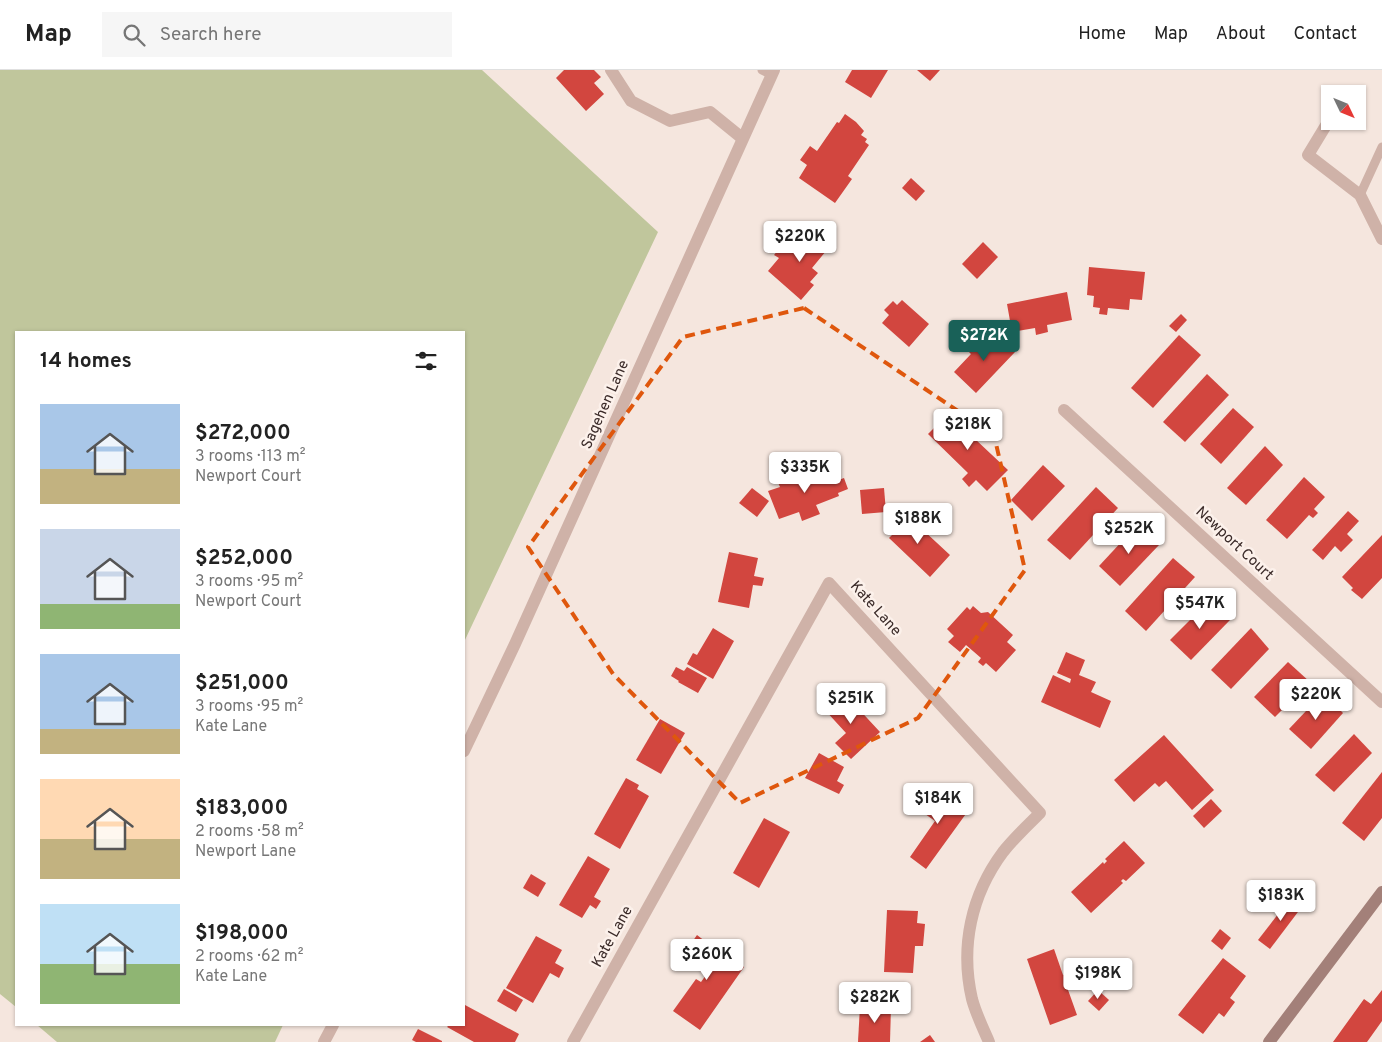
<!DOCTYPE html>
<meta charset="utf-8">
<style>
:root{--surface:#fff;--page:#f6f6f6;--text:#222;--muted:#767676;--line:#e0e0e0;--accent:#196158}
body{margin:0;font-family:Overpass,sans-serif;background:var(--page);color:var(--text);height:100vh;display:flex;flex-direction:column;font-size:19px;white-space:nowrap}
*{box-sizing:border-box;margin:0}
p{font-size:16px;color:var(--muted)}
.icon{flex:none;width:28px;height:28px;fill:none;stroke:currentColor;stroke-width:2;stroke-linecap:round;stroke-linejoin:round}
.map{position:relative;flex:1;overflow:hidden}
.side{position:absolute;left:15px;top:261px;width:450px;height:695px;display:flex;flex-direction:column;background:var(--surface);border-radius:0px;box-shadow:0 1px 4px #0004}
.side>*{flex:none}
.needle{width:32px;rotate:133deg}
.fabs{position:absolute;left:1321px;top:15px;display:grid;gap:10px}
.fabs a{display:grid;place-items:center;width:45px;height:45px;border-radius:0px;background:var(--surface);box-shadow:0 1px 4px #0004;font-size:25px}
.price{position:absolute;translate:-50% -42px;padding:0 11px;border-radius:5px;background:#fff;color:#222;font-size:16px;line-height:32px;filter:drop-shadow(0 1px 2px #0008)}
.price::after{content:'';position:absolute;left:50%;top:30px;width:15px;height:11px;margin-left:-8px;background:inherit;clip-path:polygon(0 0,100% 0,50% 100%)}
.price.selected{background:var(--accent);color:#fff}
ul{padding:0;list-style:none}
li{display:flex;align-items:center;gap:15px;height:125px;padding:0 25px}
li span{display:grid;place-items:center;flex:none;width:140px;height:100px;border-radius:0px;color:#555}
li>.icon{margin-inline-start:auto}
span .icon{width:60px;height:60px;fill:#fffc;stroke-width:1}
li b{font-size:21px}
h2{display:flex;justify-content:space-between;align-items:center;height:60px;padding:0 25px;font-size:21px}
header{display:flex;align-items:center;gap:30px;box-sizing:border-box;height:70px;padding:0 25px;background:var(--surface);border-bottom:1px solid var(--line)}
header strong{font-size:24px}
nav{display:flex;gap:28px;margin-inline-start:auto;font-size:18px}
.search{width:350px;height:45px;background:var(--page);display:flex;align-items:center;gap:12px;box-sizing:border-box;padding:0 18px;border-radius:0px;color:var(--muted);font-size:19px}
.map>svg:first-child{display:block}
.green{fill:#c0c69c}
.building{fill:#d2463f}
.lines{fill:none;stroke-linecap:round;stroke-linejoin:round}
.lane{stroke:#cfb2a8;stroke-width:9}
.street{stroke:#cfb2a8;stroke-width:12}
.secondary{stroke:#a38079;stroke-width:12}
.marked{fill:none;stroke:#df570d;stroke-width:4;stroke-dasharray:10 6;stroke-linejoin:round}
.labels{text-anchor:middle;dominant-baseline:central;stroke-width:5;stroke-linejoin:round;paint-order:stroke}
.street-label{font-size:15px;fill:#3b2b29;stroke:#fcf1eb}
</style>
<header>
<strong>Map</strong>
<div class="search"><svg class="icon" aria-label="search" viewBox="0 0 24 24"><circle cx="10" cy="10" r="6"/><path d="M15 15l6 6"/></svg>Search here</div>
<nav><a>Home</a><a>Map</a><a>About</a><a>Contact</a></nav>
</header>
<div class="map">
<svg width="1382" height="972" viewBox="0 0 1382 972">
<rect width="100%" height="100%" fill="#f5e6de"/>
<g class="green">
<path d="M0 0H482L658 162 464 572V262H16V937L0 924Z"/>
<path d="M37 955H283L275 972H57Z"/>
</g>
<g class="building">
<path d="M564 0H594L601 7 594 13 604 24 586 41 556 8Z"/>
<path d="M852 0H888L871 28 845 12Z"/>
<path d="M917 0H940L930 11Z"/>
<path d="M845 44 856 52 864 61 861 65 867 69 865 72 869 75 848 106 852 109 835 133 799 108 807 95 800 90 810 76 817 81 837 52 839 53Z"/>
<path d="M911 108 925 121 916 131 902 118Z"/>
<path d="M810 157 831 175 812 198 818 203 810 212 814 215 801 230 768 201 779 188 774 185 783 174 790 180Z"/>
<path d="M983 172 998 187 977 209 962 194Z"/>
<path d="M1089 197 1145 202 1142 230 1130 229 1129 240 1108 238 1107 245 1099 244 1100 238 1093 237 1094 226 1087 225Z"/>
<path d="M1067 222 1072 250 1047 255 1048 262 1036 265 1035 258 1012 262 1007 234Z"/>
<path d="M902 230 929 254 909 277 882 253 889 245 884 240 893 231 897 235Z"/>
<path d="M1181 244 1187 250 1176 262 1169 256Z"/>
<path d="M993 262 1015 282 976 323 954 302 971 284 966 279 974 270 980 275Z"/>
<path d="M1179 265 1201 285 1153 338 1131 318Z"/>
<path d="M1207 304 1229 325 1185 372 1163 352Z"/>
<path d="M1233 338 1254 357 1221 394 1200 374Z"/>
<path d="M949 343 964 357 971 349 983 361 975 369 1008 400 987 421 976 410 969 417 962 409 968 403 928 364Z"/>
<path d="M1265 376 1283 395 1246 435 1227 418Z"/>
<path d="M1043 395 1065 416 1032 451 1011 430Z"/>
<path d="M828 398 833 412 844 408 848 419 838 423 839 426 816 435 820 444 802 451 799 442 779 449 768 421 780 417 775 406 788 401 792 412Z"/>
<path d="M1304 407 1325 427 1314 439 1318 443 1313 448 1309 445 1287 469 1266 450Z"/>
<path d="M1096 417 1118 438 1070 490 1047 470Z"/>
<path d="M752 418 769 431 757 447 739 433Z"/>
<path d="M884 418 886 442 862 444 860 420Z"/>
<path d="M1348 441 1359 451 1347 464 1353 470 1341 482 1335 476 1323 490 1312 480Z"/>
<path d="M899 445 905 451 909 447 950 485 930 507 889 468 893 464 887 458Z"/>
<path d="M1138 454 1159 475 1120 516 1099 496Z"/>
<path d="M1382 465V508L1362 529 1351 520 1353 518 1342 507Z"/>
<path d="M729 482 758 488 754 506 764 508 762 516 753 515 749 538 718 532Z"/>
<path d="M1173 488 1195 507 1146 561 1125 541Z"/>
<path d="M1210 530 1230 550 1191 590 1170 570Z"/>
<path d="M973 536 981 543 988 542 1013 565 1007 572 1016 580 996 602 986 593 983 596 978 592 981 588 966 575 960 582 948 572 954 566 947 559 967 537 970 540Z"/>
<path d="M713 558 734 571 713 609 687 594 693 583 697 585Z"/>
<path d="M1251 558 1269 579 1231 619 1211 600Z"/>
<path d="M1066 582 1085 590 1079 605 1096 612 1091 622 1111 631 1100 658 1041 632 1053 605 1070 613 1071 609 1057 603Z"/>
<path d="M1288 592 1310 612 1275 647 1254 627Z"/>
<path d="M676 597 684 601 687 597 707 608 698 623 678 612 679 611 671 606Z"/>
<path d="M842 621 880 662 851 689 835 673 846 663 824 639Z"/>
<path d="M1323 623 1343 643 1311 679 1289 659Z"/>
<path d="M660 649 685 663 661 704 636 690Z"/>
<path d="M1354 664 1372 683 1334 722 1315 705Z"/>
<path d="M1164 665 1214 720 1192 740 1166 711 1159 717 1155 713 1134 732 1114 710Z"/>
<path d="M819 683 844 697 837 711 844 715 839 724 805 708Z"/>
<path d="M1382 702V748L1364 771 1342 753Z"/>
<path d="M626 708 639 715 637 719 649 726 620 779 594 764Z"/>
<path d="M934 717 968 741 926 799 910 787 935 751 918 739Z"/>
<path d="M1211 729 1222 741 1204 758 1193 746Z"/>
<path d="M764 748 790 762 759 818 733 803Z"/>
<path d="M1124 771 1145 793 1126 811 1123 809 1121 811 1123 813 1091 843 1071 822 1103 792 1104 794 1107 791 1105 789Z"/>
<path d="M588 786 610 799 594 827 601 831 596 839 590 835 582 848 559 835Z"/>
<path d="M531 804 546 813 538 827 523 818Z"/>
<path d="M1292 826 1304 834 1270 879 1258 870Z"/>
<path d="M887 840 918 841 917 853 925 854 923 876H915L913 903 884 902Z"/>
<path d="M1220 859 1231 868 1222 880 1211 871Z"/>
<path d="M697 865 710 875 712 871 721 878 719 880 744 897 700 960 673 941 696 909 701 912 706 905 681 888Z"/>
<path d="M536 866 562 880 555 893 564 898 559 908 550 903 533 933 506 918Z"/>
<path d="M1054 879 1063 905 1075 901 1079 913 1067 917 1077 945 1050 955 1027 889Z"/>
<path d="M1223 888 1246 906 1230 928 1235 932 1224 947 1219 943 1203 964 1178 945Z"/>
<path d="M504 919 523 930 516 942 497 931Z"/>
<path d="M1098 920 1109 930 1099 941 1088 931Z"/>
<path d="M1382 920V951L1367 972H1333L1364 929 1371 934Z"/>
<path d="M465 935 519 964 515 972H474L447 957 449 955H464Z"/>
<path d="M860 936 891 937 890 972H858Z"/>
<path d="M418 959 442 971V972H416L412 970Z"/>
<path d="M930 965 935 972H920Z"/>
</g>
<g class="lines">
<g class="lane">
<path d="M762 0 772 5"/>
<path d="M1360 125 1382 77"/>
</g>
<g class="street">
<path d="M611 0 631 31 670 51 710 42 742 68"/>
<path d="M1328 52 1308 85 1360 125 1382 169"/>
<path d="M1064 340 1382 632"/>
<path d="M464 681 515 574 774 0"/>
<path d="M324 972 333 955"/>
<path d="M573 972 829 513 1040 743C1028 755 1014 768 1003 782 971 825 960 877 972 929 976 944 983 958 989 972"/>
</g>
<path class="secondary" d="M1269 972 1382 822"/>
</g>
<path class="marked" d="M804 238 994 365 1025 500 918 648 740 733 613 604 528 477 683 267Z"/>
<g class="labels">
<g class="street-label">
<text transform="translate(606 335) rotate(-66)">Sagehen Lane</text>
<text transform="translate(1234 474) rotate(43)">Newport Court</text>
<text transform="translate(875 539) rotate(48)">Kate Lane</text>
<text transform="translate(613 867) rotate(-61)">Kate Lane</text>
</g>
</g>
</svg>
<div class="fabs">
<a><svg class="needle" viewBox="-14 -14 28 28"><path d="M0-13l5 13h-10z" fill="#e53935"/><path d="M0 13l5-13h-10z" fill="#767676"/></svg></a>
</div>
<b class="price" style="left:800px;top:193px">$220K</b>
<b class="price selected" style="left:984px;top:292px">$272K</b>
<b class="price" style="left:968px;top:381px">$218K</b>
<b class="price" style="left:805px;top:424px">$335K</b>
<b class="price" style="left:918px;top:475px">$188K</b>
<b class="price" style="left:1129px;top:485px">$252K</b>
<b class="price" style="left:1200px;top:560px">$547K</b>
<b class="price" style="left:1316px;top:651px">$220K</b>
<b class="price" style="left:851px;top:655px">$251K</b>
<b class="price" style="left:938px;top:755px">$184K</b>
<b class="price" style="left:1281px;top:852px">$183K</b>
<b class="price" style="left:707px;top:911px">$260K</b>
<b class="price" style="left:1098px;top:930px">$198K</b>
<b class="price" style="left:875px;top:954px">$282K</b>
<section class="side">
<h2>14 homes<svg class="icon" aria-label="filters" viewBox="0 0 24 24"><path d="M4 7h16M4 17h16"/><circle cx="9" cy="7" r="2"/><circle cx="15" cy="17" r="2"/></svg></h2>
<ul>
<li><span style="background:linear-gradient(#a9c7e8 65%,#c2b280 0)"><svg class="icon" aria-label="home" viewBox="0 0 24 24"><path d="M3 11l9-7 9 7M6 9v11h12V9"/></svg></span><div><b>$272,000</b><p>3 rooms · 113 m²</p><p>Newport Court</p></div></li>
<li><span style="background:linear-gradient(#c9d6e8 75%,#8fb573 0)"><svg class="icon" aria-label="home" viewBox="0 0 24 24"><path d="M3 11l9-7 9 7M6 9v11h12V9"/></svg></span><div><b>$252,000</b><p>3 rooms · 95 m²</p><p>Newport Court</p></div></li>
<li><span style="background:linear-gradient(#a9c7e8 75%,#c2b280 0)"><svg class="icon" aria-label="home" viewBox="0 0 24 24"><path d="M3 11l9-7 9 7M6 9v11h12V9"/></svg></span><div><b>$251,000</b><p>3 rooms · 95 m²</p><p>Kate Lane</p></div></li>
<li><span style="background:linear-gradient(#ffd9b3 60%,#c2b280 0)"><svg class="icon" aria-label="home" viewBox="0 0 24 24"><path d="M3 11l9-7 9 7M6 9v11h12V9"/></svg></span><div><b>$183,000</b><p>2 rooms · 58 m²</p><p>Newport Lane</p></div></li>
<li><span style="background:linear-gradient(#bfe0f5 60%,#8fb573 0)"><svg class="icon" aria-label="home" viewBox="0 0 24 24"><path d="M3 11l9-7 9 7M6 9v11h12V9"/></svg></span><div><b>$198,000</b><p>2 rooms · 62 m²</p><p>Kate Lane</p></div></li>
</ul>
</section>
</div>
